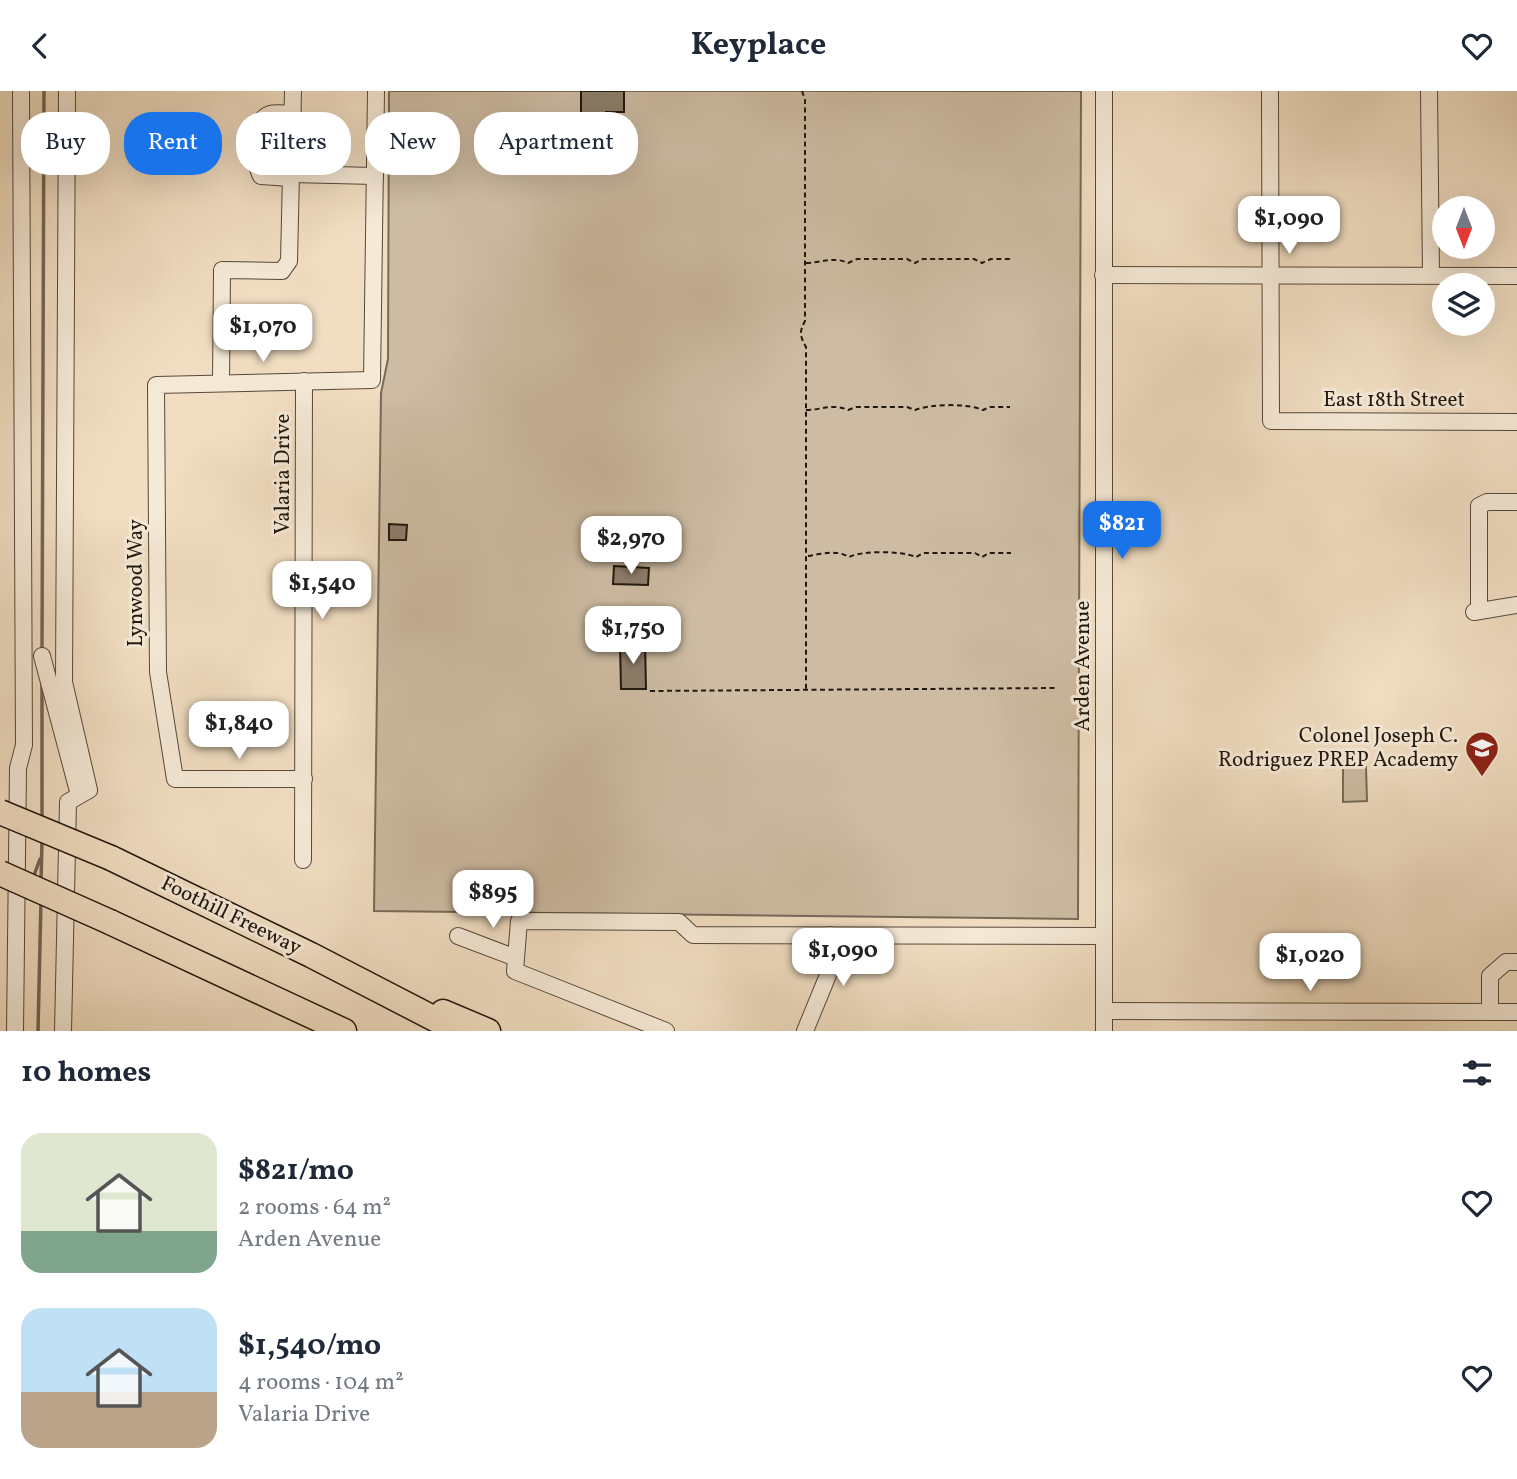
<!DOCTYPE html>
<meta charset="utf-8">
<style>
:root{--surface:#fff;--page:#f2f2f3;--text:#1f2937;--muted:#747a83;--accent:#1a73e8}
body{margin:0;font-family:Vollkorn,serif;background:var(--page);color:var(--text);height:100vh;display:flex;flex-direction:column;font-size:26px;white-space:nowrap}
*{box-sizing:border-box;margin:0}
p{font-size:23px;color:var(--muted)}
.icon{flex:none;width:38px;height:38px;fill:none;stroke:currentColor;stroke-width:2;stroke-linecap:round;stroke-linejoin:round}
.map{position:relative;height:940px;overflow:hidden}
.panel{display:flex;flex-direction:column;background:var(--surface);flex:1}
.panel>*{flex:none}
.hud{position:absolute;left:21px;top:21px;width:700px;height:63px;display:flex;gap:14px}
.needle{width:46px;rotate:180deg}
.tools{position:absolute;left:1432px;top:105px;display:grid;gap:14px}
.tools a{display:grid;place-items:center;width:63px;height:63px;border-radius:50%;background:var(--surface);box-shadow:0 7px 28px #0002;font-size:35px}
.price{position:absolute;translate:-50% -60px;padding:0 16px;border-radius:14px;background:#fff;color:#222;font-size:23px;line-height:46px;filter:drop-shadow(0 2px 4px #0008)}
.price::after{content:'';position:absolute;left:50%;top:42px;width:21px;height:16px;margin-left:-10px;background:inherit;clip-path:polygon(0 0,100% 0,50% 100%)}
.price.current{background:var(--accent);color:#fff}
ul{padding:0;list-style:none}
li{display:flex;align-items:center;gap:21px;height:175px;padding:0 21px}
li span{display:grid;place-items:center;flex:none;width:196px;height:140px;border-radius:21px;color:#555}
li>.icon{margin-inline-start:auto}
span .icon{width:84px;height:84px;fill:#fffc;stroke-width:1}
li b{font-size:30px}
h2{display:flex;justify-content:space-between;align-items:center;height:84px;padding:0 21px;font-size:30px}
.chip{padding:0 24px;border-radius:28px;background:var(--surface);box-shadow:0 7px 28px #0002;font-size:24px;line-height:63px}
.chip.current{background:var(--accent);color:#fff}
header{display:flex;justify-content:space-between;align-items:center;height:91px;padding:0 21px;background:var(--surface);font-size:32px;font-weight:700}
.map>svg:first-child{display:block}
.green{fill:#cdbca3;stroke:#766a58;stroke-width:2}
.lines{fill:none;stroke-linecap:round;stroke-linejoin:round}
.stream{stroke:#736655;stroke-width:3.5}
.building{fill:#8d7e6c;stroke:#20170e;stroke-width:2}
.minor-casing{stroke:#54493b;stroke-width:18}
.highway-casing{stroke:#20170e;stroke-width:27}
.path{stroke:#20170e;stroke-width:2;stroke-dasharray:5 3.5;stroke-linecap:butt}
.minor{stroke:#f6ead7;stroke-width:16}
.highway{stroke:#f1dec2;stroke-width:24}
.highway-bridge-casing{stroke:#20170e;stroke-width:27;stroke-linecap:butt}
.highway-bridge{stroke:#f1dec2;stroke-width:24}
.labels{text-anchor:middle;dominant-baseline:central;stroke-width:6;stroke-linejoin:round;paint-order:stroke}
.street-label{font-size:21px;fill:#20170e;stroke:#f6ead7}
.poi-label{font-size:21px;fill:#20170e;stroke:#f6ead7;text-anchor:end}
</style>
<header><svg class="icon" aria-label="back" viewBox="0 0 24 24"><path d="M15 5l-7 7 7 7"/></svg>Keyplace<svg class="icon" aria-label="heart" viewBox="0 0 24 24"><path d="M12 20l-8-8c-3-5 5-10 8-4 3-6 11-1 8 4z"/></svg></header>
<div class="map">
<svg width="1517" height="940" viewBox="0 0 1517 940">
<rect width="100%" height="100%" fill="#f1dec2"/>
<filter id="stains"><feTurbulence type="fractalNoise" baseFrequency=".00286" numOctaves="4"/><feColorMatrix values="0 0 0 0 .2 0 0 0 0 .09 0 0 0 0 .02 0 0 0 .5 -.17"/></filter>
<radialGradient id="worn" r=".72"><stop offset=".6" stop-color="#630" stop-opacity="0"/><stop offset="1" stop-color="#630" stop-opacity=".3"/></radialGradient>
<g class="green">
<path d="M389 0H1081L1078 828 374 820 381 302 388 268Z"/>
<path d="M1366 676 1367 710 1343 711V677Z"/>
</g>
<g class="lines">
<g class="stream">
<path d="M42 560 44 0"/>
<path d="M42 728V592"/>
<path d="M33 787 40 768"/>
<path d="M41 791 42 750"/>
<path d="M38 940 41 809"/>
</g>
</g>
<g class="building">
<path d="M581 0H624V21H606V26H581Z"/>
<path d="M389 433 407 434 406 449H389Z"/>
<path d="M614 475 649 477 648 494 613 493Z"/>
<path d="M645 551 646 598H621L620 552Z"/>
</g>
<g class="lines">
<g class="minor-casing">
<g id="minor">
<path d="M293 0 291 83 375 85"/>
<path d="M1104 0V940"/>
<path d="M1270 0 1271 330 1517 331"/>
<path d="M1429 0 1431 184"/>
<path d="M291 87 261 85C253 71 250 30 270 23 276 21 286 23 293 23"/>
<path d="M1103 184 1517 185"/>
<path d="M221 292 222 179 282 180 289 170 291 83"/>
<path d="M1479 520V415L1487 411H1517"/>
<path d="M1474 521 1517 514"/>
<path d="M42 565 79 704"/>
<path d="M304 688H175L158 581 156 294 372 289 376 0"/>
<path d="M303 769 304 290"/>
<path d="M458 845 516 867"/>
<path d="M1104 920 1517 921"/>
<path d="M1490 921V885L1506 871H1517"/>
<path d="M15 940 18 677 24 654 21 0"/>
<path d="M63 940 68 711 89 699 64 591 67 0"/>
<path d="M666 940 515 880 519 830 679 831 693 844 1104 845"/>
<path d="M805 940 828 884 830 844"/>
</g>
</g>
<g class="highway-casing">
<g id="highway">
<path d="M111 767 311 864 458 940"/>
<path d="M110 831 344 940"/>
<path d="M443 921 488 940"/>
</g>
</g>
<g class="path">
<path d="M802 0 805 9V230C799 241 800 245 806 256V599"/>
<path d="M806 172C821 172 833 165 848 172L857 168H907L915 172 923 168H974L982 172 991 168H1012"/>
<path d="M806 319C822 319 832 312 848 319L856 316H907L915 319C930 313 967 312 983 319L990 316H1010"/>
<path d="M808 465C822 463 835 458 849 466 864 459 901 460 916 466L923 462H975L982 466 989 462H1011"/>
<path d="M650 600 1055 597"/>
</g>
<use href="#minor" class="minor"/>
<use href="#highway" class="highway"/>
<g class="highway-bridge-casing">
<g id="highway-bridge">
<path d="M0 721 111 767"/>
<path d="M0 782 110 831"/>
</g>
</g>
<use href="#highway-bridge" class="highway-bridge"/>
</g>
<defs>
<g id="school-pin" transform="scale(1.75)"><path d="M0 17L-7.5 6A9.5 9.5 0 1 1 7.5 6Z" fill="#8f2418" stroke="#f6ead7"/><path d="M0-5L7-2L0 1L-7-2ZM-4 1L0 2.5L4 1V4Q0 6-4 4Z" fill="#fff"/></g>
</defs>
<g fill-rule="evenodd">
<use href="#school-pin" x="1482" y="657"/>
</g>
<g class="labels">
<g class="street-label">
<text x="1394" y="309">East 18th Street</text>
<text transform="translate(283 383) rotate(-90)">Valaria Drive</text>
<text transform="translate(136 492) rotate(-90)">Lynwood Way</text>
<text transform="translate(1083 575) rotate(-90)">Arden Avenue</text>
<text transform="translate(231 825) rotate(26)">Foothill Freeway</text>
</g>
<g class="poi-label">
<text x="1458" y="645">Colonel Joseph C.<tspan x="1458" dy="24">Rodriguez PREP Academy</tspan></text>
</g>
</g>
<rect width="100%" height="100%" filter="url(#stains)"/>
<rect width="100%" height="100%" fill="url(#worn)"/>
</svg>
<div class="tools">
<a><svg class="needle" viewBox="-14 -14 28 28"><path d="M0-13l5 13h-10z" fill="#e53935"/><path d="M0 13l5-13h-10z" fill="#747a83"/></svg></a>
<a><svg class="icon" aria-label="layers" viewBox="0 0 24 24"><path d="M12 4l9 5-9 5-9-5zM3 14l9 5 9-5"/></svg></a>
</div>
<b class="price" style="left:1289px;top:165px">$1,090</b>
<b class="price" style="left:263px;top:273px">$1,070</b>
<b class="price current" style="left:1122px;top:470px">$821</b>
<b class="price" style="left:631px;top:485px">$2,970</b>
<b class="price" style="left:322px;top:530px">$1,540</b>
<b class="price" style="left:633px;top:575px">$1,750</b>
<b class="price" style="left:239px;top:670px">$1,840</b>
<b class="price" style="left:493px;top:839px">$895</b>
<b class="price" style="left:843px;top:897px">$1,090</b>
<b class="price" style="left:1310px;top:902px">$1,020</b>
<div class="hud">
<a class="chip">Buy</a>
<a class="chip current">Rent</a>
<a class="chip">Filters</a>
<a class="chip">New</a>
<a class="chip">Apartment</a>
</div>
</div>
<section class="panel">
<h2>10 homes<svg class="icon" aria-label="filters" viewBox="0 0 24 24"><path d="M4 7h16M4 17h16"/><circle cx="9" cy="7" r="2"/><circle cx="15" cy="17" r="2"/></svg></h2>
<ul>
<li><span style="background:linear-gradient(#dfe7d0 70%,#7fa58c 0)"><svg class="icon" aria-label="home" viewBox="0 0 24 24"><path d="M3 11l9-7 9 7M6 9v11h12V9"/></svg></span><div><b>$821/mo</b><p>2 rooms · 64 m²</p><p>Arden Avenue</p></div><svg class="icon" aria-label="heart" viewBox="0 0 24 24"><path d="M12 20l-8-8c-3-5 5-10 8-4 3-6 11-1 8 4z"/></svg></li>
<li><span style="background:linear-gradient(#bfe0f5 60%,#b9a48a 0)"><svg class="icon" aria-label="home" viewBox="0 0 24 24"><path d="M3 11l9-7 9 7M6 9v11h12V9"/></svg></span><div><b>$1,540/mo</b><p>4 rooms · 104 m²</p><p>Valaria Drive</p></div><svg class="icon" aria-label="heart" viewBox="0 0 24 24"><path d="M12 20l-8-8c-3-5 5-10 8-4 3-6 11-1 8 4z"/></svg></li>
</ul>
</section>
